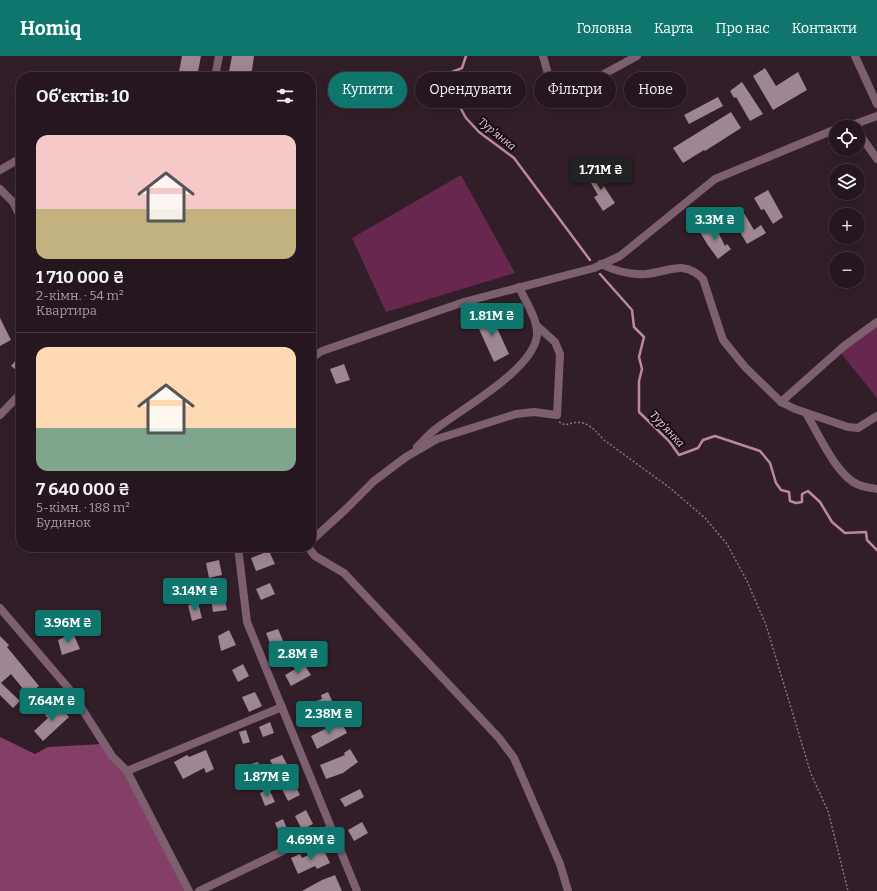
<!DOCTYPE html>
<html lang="uk">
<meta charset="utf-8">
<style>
:root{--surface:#25161f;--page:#31232c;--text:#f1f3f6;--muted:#a39fa4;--line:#42353d;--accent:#0f766e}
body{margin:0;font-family:Bitter,serif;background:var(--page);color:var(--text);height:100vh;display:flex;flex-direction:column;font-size:15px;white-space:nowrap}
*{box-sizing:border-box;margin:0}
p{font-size:13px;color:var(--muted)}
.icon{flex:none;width:22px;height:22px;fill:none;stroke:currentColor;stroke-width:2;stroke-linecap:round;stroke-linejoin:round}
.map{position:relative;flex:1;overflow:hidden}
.panel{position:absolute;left:16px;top:16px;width:300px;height:480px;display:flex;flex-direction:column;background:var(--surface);border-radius:16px;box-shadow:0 4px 16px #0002,0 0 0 1px var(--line)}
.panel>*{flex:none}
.hud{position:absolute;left:328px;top:16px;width:380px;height:36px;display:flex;gap:8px}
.buttons{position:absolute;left:829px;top:64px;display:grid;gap:8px}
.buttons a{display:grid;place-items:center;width:36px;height:36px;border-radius:50%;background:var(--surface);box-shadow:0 4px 16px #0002,0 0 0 1px var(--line);font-size:20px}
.price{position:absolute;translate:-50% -34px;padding:0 9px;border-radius:4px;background:var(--accent);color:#fff;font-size:13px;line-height:26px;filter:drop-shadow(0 1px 2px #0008)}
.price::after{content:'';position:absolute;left:50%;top:24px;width:12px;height:9px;margin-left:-6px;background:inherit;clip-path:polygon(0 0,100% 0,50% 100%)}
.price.active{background:#222;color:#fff}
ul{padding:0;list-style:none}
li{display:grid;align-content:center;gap:8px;height:212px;padding:0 20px}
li+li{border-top:1px solid var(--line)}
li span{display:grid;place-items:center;height:124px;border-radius:12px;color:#555}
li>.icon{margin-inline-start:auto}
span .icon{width:72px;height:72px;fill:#fffc;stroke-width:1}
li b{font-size:17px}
h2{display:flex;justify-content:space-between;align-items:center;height:48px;padding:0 20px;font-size:17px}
.chip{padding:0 14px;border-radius:18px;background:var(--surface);box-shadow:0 4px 16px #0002,0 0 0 1px var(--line);font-size:14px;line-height:36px}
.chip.active{background:var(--accent);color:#fff}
header{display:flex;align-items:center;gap:24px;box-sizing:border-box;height:56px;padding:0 20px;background:var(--accent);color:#fff}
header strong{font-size:19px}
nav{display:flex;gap:22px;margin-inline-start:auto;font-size:14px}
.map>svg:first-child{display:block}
.green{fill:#68274f}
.forest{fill:#833f68}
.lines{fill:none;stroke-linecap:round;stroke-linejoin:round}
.stream{stroke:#bc86a5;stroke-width:2.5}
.building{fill:#9f8693}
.path{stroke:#85757e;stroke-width:1.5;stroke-dasharray:2 2;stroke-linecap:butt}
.minor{stroke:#7e5f70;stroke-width:8}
.labels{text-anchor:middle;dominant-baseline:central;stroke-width:4;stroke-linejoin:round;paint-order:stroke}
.water-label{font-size:11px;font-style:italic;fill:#f3cae0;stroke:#140b10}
</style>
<header>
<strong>Homiq</strong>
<nav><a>Головна</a><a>Карта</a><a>Про нас</a><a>Контакти</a></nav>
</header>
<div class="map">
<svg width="877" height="835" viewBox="0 0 877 835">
<rect width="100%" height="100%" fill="#311e29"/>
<g class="green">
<path d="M461 119 515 217 386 256 352 182Z"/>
<path d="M877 269V342L840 296Z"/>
</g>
<path class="forest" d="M0 681 35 698 48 691 102 688 131 725 188 835H0Z"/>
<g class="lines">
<g class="stream">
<path d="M466 0 462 12 452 16 451 29 456 44 466 62 479 76 514 102 590 204"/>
<path d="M600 218 632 254 634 271 644 281 639 301 642 313 639 325V356L669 385 679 399 698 392 703 384 715 380 760 395 770 407 776 427 781 434 789 436 790 445 796 447 802 446V438L808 435 820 446 832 466 845 477 866 476 867 484 877 494"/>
</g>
</g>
<g class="building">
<path d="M182 0H201L197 21H178Z"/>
<path d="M232 0H254L251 21H228Z"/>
<path d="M765 12 776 30 798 16 807 34 773 54 753 20Z"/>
<path d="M742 26 763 58 750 65 736 41 734 42 730 35Z"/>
<path d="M718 41 723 50 689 68 684 59Z"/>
<path d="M731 56 741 72 705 95 704 94 683 107 673 92Z"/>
<path d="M601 114 607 123 601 126 615 147 603 155 594 141 598 139 588 122Z"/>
<path d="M768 134 783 161 773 168 764 153 761 154 754 142Z"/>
<path d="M741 152 754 174 761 169 766 177 747 188 737 171 732 173 725 161Z"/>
<path d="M714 168 725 190 727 188 731 193 718 203 707 188 700 176Z"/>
<path d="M490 257 509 298 494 306 475 264Z"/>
<path d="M0 262 11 284 0 290Z"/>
<path d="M21 298V318L11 310Z"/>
<path d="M344 308 350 324 336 328 330 313Z"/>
<path d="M269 495 275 508 256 515 251 502Z"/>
<path d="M219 504 222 519 209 522 206 507Z"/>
<path d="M270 527 275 538 261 544 256 533Z"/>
<path d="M224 541 227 554 213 556 211 543Z"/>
<path d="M198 547 202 562 192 565 188 549Z"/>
<path d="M54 555 59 571 43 577 37 561Z"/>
<path d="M278 573 284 587 272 592 266 577Z"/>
<path d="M229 574 236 589 221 595 218 580Z"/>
<path d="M73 577 80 593 62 599 58 584Z"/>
<path d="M0 580 9 589 7 591 39 630 28 639 11 618 1 627 20 645 13 652 0 639Z"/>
<path d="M243 608 249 620 238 626 232 614Z"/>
<path d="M304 608 311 619 291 630 285 619Z"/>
<path d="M255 636 262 650 249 656 242 641Z"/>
<path d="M328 636 334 649 317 657 318 661 304 666 299 651 322 643 321 639Z"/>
<path d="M58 648 69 661 43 685 34 675 48 662 45 659Z"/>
<path d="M341 665 347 677 317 693 311 680Z"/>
<path d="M270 666 274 677 263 681 259 671Z"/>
<path d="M246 674 250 686 243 688 239 676Z"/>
<path d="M350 693 358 706 343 717 326 723 320 709 345 699 344 697Z"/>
<path d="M206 694 214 713 206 717 204 712 183 723 174 706 187 699 189 701Z"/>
<path d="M282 699 289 712 277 718 270 704Z"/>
<path d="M258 706 262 720 252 723 248 709Z"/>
<path d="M293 725 300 739 288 745 281 731Z"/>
<path d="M269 733 275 746 265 750 260 737Z"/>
<path d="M360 733 364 741 345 751 340 743Z"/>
<path d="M306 754 313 768 302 774 295 760Z"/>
<path d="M283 763 288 775 280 778 275 767Z"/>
<path d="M362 766 368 777 354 785 348 774Z"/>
<path d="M323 792 330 807 317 813 315 810 298 818 291 802 300 798 302 802Z"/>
<path d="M335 819 342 835H302L322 824Z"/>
</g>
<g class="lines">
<path class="path" d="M559 366 565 369C585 362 591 370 604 384L670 432 705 462 727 488 747 525 766 569 811 718 828 755 848 835"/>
<g class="minor">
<path d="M543 0 553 36 562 41 637 0"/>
<path d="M855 0 877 48"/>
<path d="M215 21 219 0"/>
<path d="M847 71 877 60"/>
<path d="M858 76 877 103"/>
<path d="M0 114 21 102"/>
<path d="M0 133 13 146 21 162"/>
<path d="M601 208C615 215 630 219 646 218 669 216 684 203 703 223L723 284 745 311 781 346 795 353 848 371 858 372 877 360"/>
<path d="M311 302 322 295 464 246 594 212 620 200 715 123 836 73"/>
<path d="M781 346 844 290 877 266"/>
<path d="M806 357C818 377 837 421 859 429 864 431 871 432 877 433"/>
<path d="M0 359 21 337"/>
<path d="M417 391C424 384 430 377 437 372 463 352 534 313 537 279 538 263 525 245 519 231"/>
<path d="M311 485 346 453 374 425 406 401 437 383 516 358 534 356 557 359 560 298 555 286 536 269"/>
<path d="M238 491 247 566 357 835"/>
<path d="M308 491 315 500 344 517 499 682 514 702 560 808 568 835"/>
<path d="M0 552 70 634 112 700 127 715 189 835"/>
<path d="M127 715 282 651"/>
<path d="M199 835 331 772"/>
</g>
</g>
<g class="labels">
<g class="water-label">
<text transform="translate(497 78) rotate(39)">Тур'янка</text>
<text transform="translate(667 373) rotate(47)">Тур'янка</text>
</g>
</g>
</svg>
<div class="buttons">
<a><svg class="icon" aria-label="locate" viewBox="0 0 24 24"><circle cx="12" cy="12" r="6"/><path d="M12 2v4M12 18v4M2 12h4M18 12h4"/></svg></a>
<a><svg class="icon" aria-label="layers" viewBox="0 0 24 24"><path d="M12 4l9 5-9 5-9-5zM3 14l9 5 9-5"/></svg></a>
<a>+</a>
<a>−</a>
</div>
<b class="price active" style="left:601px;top:135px">1.71M ₴</b>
<b class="price" style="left:715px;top:185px">3.3M ₴</b>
<b class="price" style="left:492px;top:281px">1.81M ₴</b>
<b class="price" style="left:195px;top:556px">3.14M ₴</b>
<b class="price" style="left:68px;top:588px">3.96M ₴</b>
<b class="price" style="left:298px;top:619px">2.8M ₴</b>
<b class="price" style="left:52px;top:666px">7.64M ₴</b>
<b class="price" style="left:329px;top:679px">2.38M ₴</b>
<b class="price" style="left:267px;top:742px">1.87M ₴</b>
<b class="price" style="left:311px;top:805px">4.69M ₴</b>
<div class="hud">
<a class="chip active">Купити</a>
<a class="chip">Орендувати</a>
<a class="chip">Фільтри</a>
<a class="chip">Нове</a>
</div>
<section class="panel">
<h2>Об’єктів: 10<svg class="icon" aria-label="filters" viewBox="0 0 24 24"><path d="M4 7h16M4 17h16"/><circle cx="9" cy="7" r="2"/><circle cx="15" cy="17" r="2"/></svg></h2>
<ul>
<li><span style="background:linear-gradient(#f6c9c9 60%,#c2b280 0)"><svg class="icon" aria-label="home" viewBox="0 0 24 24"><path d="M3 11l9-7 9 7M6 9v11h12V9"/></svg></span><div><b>1 710 000 ₴</b><p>2-кімн. · 54 m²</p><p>Квартира</p></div></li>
<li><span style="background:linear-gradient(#ffd9b3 65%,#7fa58c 0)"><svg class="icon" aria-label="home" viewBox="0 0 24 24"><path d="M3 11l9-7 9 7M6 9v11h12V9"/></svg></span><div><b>7 640 000 ₴</b><p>5-кімн. · 188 m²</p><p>Будинок</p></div></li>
</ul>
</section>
</div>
